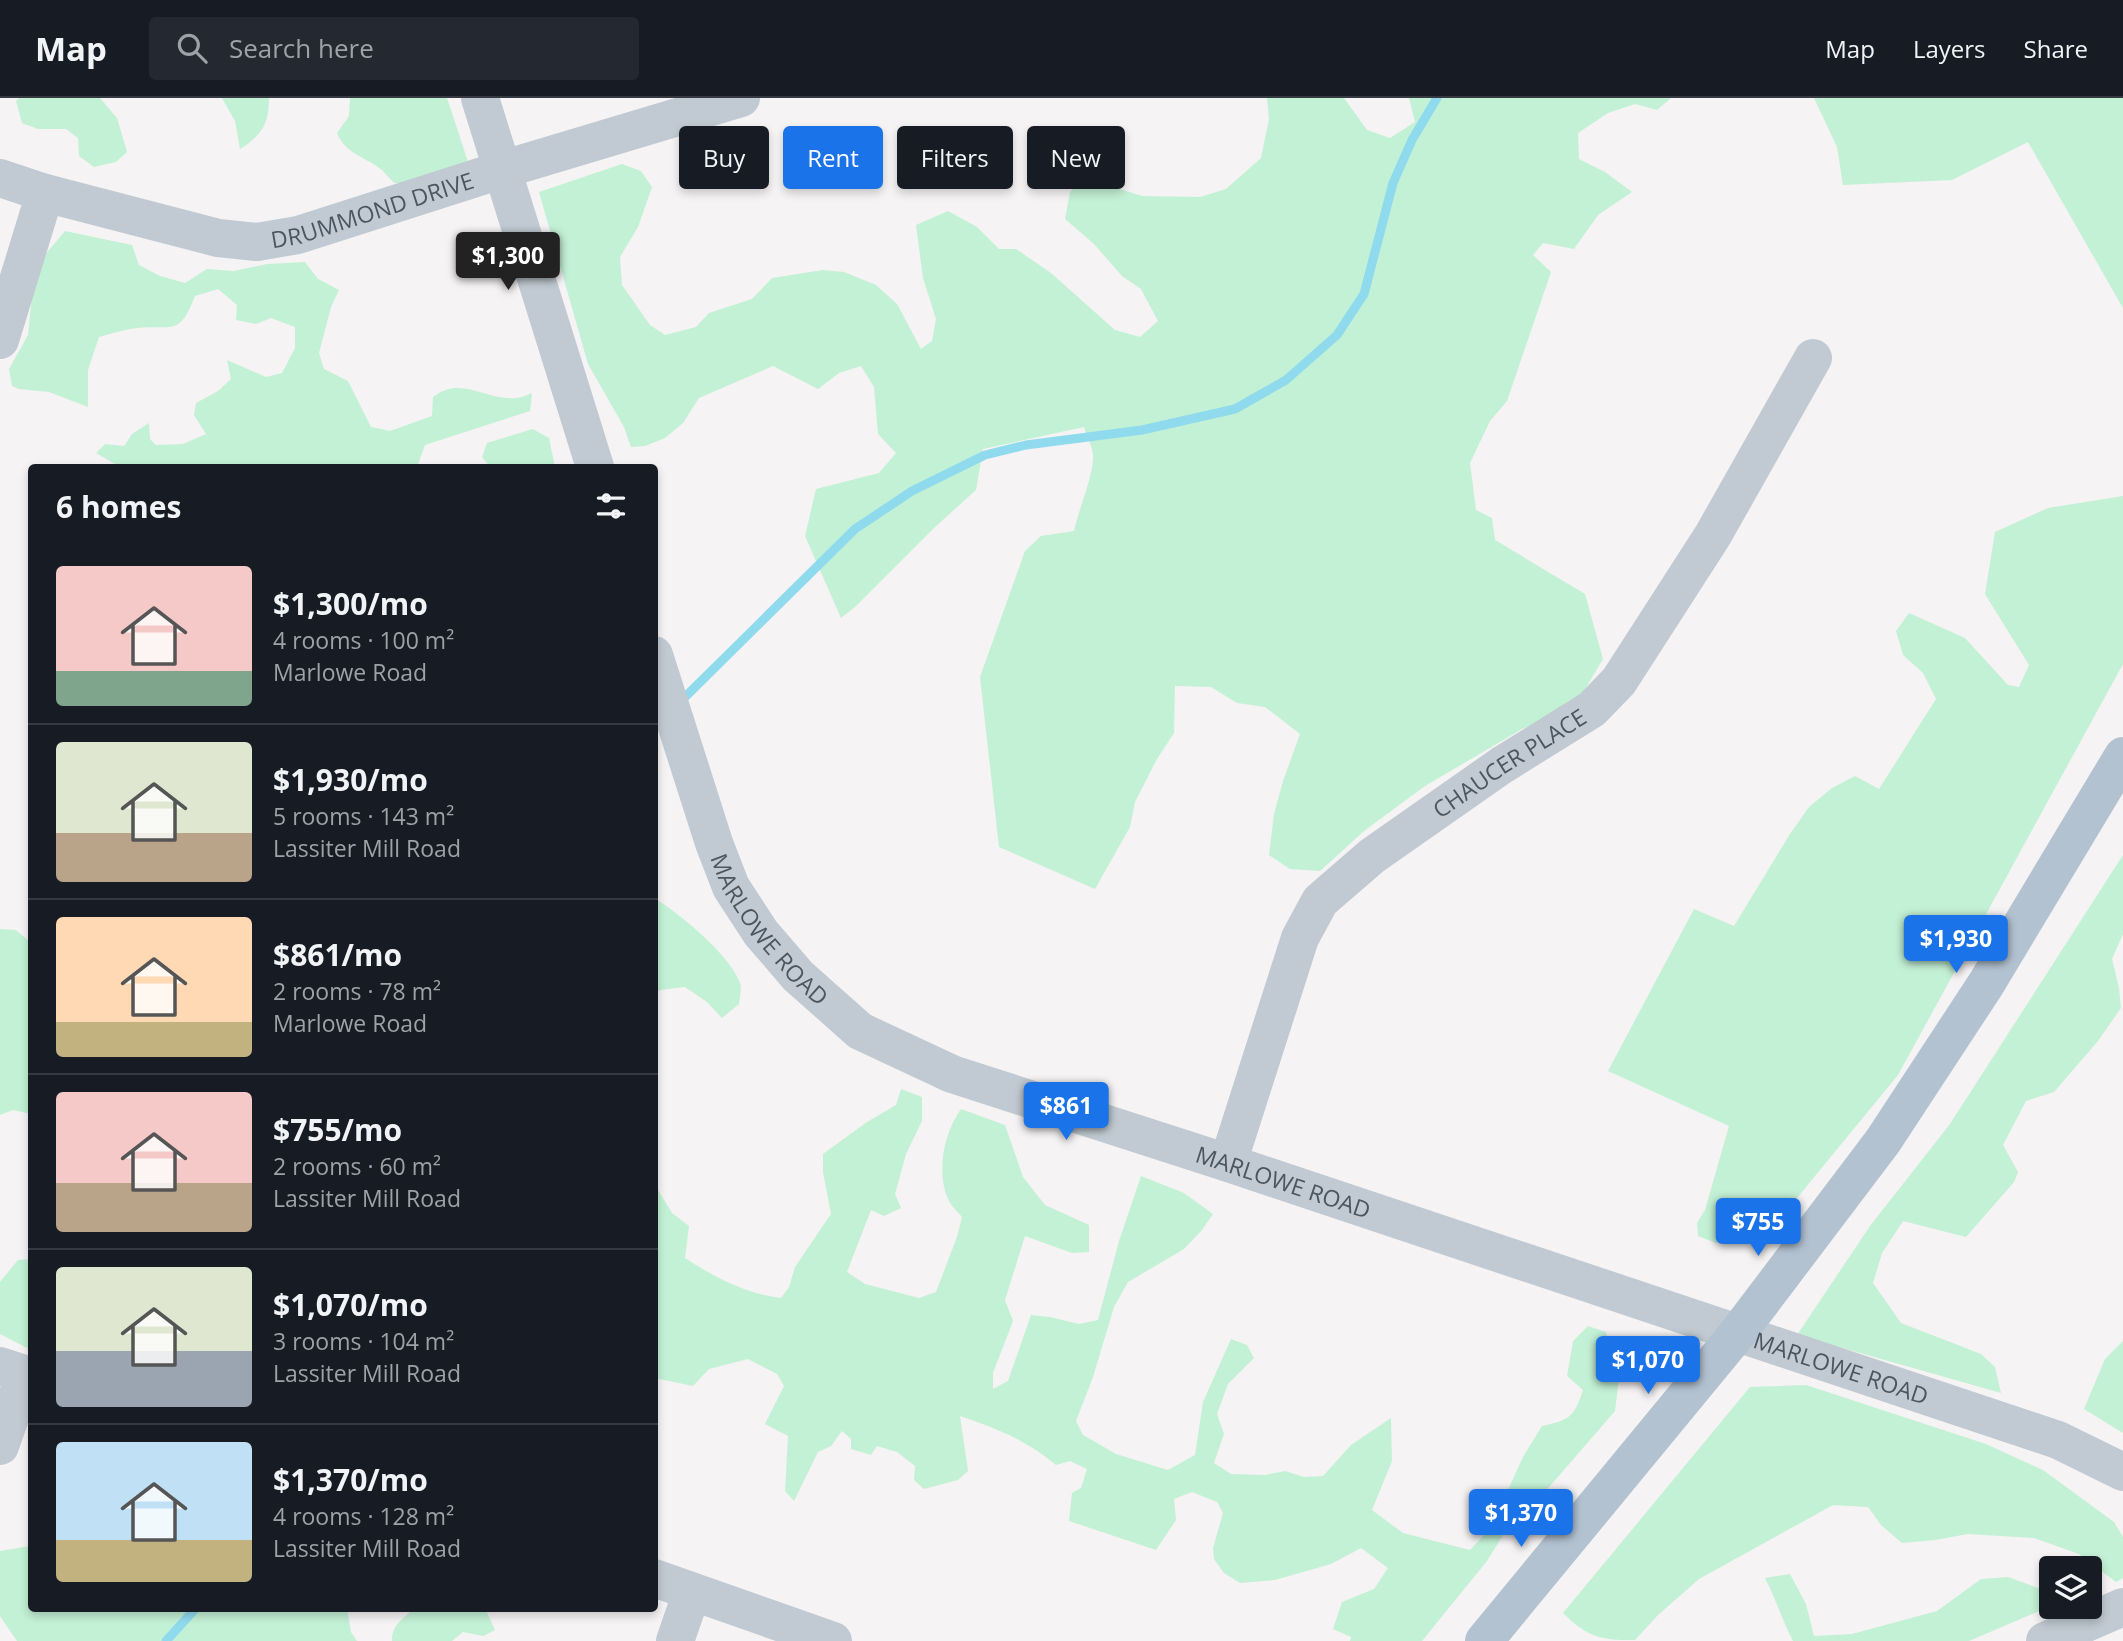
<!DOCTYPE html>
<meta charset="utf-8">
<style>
:root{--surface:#171b24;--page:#242831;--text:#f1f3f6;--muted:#9ea1a6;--line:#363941;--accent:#1a73e8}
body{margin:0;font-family:"Open Sans",sans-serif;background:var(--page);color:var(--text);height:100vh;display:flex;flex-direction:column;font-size:26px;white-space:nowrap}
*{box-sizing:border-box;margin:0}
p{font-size:23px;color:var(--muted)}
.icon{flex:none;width:38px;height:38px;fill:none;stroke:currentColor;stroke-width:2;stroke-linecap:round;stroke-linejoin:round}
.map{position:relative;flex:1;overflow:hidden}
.details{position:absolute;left:28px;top:366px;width:630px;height:1148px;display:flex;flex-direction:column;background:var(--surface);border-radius:7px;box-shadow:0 4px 10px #0003}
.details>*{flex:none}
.guide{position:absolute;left:679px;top:28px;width:665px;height:63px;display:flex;gap:14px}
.buttons{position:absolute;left:2039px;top:1458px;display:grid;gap:14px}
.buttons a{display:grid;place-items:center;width:63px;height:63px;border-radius:7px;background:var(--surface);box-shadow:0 4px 10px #0003;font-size:35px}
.price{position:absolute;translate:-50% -60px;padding:0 16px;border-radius:7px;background:var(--accent);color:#fff;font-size:23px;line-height:46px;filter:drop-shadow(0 2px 4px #0008)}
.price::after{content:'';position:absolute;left:50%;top:42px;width:21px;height:16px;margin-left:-10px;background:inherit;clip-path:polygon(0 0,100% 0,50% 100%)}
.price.selected{background:#222;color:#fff}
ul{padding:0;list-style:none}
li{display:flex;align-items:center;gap:21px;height:175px;padding:0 28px}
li+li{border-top:2px solid var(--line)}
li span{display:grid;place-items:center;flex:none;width:196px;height:140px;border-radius:7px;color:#555}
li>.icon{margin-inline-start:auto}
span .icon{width:84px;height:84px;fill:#fffc;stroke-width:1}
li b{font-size:30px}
h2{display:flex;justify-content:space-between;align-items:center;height:84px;padding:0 28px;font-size:30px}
.chip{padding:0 24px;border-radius:7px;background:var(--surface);box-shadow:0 4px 10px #0003;font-size:24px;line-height:63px}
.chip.selected{background:var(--accent);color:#fff}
header{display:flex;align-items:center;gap:42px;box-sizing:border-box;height:98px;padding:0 35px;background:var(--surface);border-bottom:2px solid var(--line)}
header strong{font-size:33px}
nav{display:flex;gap:38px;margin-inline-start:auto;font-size:24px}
.search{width:490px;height:63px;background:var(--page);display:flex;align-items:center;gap:18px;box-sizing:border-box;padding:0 24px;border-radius:7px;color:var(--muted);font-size:26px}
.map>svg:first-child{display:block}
.green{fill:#c3f1d5}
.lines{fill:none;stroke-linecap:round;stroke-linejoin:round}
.stream{stroke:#90daee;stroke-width:9}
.minor{stroke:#c1cad2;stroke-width:38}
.major{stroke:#b3c2d1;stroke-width:38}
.labels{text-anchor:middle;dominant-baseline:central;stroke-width:6;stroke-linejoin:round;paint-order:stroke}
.street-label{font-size:23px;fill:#4a5661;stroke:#fff}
</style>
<header>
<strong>Map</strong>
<div class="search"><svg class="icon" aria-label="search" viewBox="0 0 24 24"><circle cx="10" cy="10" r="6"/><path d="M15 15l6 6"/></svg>Search here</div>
<nav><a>Map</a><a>Layers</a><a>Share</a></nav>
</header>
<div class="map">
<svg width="2123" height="1543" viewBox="0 0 2123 1543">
<rect width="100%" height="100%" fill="#f5f3f3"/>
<g class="green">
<path d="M19 0H100L117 20 127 54 116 64 94 69 79 58 78 40 66 31H38L22 25 16 3Z"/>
<path d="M222 0H269C269 26 262 37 240 51L235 23Z"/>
<path d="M350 0H447L469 67 430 87 394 85C390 81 386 76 382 72 366 59 345 56 337 35L349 18Z"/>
<path d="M1267 0H1344L1367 32 1390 40 1415 24 1409 0H1671L1657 12 1635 6 1608 15 1578 35 1579 61 1605 74 1632 94 1598 117 1574 151 1543 145 1533 157 1551 174 1507 303 1490 323 1470 365 1476 412 1492 420 1495 442 1585 496 1603 561 1574 610 1522 631 1425 688 1364 733 1320 773 1290 771 1269 757 1274 716 1283 683 1300 636 1265 609 1237 605 1211 589 1175 588 1174 635 1157 661 1135 704 1130 729 1095 791 999 749 980 579 1025 453 1041 438 1074 433C1078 413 1095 374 1093 356 1092 348 1087 338 1084 329L983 351 976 392 934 430 855 509 841 520 805 438 816 391 879 375 896 355 878 336 874 289 861 268 839 275 818 291 773 268 699 300 683 325 665 340 645 348 631 349 624 329 588 266 539 94 622 66 641 73 652 89 638 129 620 159 622 187 650 227 665 237 696 229 709 215 752 201 772 180 823 172 844 174 876 187 897 206 921 251 932 243 936 221 923 180 916 127 948 113 977 129 999 151H1016L1051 175 1115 232 1140 239 1158 223 1141 191 1122 178 1094 146 1065 121 1070 94 1084 80 1142 98 1200 99 1226 91 1261 60 1269 21Z"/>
<path d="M1814 0H2123V210L2028 44 1952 82 1843 87 1837 49Z"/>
<path d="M65 133 132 147 139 167 160 178 185 185 207 171 234 173 267 166 305 164 318 181 339 192 331 209 319 255 324 271 348 283 371 329 390 333 432 318 433 299C462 277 485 303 516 300 521 300 527 297 532 295L530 313 425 347 417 369H120L96 355 105 346 124 348 132 336 149 325 150 341 156 347 183 346 206 336 194 317 196 305 218 293 231 281 227 262 266 279 282 275 295 250V229L271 220 256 226 236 222 237 207 218 191 195 198C179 238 175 227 138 230 125 231 111 236 99 239L88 272V309L49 294 19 291 12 288 9 271 28 237 33 188 44 158Z"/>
<path d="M533 331 549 340 555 369H490L482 359 487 345Z"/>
<path d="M2123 398V566L1898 977 1773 1129 1716 1145 1698 1138 1697 1125 1705 1112 1729 1028 1608 973 1694 811 1734 828 1790 736 1809 709 1832 690 1855 678 1879 691 1936 601 1923 575 1903 557 1896 533 1909 515 1965 540 2008 587 2019 589 2029 567 1985 496 1995 434 2048 410Z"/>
<path d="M2123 757V836L2112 861 2119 890 2121 910 2098 943 2054 994 2026 1003 2003 1047 2018 1074 2014 1084 1966 1139 1903 1123 1882 1155 1873 1185 1901 1225 1981 1256 1995 1269 2001 1295 1797 1237 1870 1128 1950 1026Z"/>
<path d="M654 800C679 815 731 858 740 885 742 891 740 899 739 906L722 920 707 904 685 889 660 892 655 896Z"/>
<path d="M0 831 16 832 31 845V1016L13 1012 0 1017Z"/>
<path d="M901 991 922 999V1023L906 1056 895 1096 901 1110 884 1118 871 1112 847 1174 865 1186 919 1200 936 1194 957 1139 962 1119C957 1113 951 1108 948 1101 936 1073 944 1035 961 1011L1005 1027 1023 1079 1045 1107 1089 1127V1154L1072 1155 1025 1138 1005 1202 1013 1223 993 1275V1291L1008 1283 1031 1217 1050 1219 1079 1226 1098 1222 1119 1143 1141 1078 1184 1095 1213 1116 1202 1132 1184 1151 1128 1184 1114 1209 1093 1279 1076 1323 1083 1337 1116 1356 1168 1372 1195 1357 1203 1304 1231 1241 1247 1247 1254 1260 1228 1286 1217 1316 1224 1336 1214 1365 1231 1376 1265 1377 1285 1373 1304 1379 1323 1378 1351 1347 1391 1320 1392 1363 1372 1412 1403 1435 1470 1452 1490 1431 1523 1359 1542 1328C1569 1322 1574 1320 1583 1292L1567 1278 1573 1243 1588 1228 1606 1234 1619 1280 1615 1313 1531 1410 1518 1413 1487 1463 1422 1543H1350L1351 1539 1333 1531 1342 1504 1374 1491 1388 1470 1361 1450 1331 1466 1275 1482 1240 1485 1224 1475 1214 1461 1213 1450 1223 1415 1217 1404 1192 1394 1174 1401 1176 1422 1156 1452 1069 1423 1072 1395 1081 1390 1087 1371 1070 1363 1056 1367C1025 1341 997 1331 960 1318L968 1373 958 1382 924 1391 914 1382 915 1368 897 1354 877 1348 871 1357 851 1351V1341L842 1333 831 1348 818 1354 794 1403 785 1393 788 1338 765 1326 784 1288 777 1276 748 1261 709 1271 693 1288 655 1280V1074L658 1092 672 1115 689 1128 685 1160C714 1179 746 1196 781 1200L789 1189 795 1169 831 1116 823 1074V1056L867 1024 896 1007Z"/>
<path d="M31 1161H32L31 1252 0 1236V1184L18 1162Z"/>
<path d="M2123 1243V1335L2084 1311 2105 1261Z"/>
<path d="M1806 1287 1986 1346 2043 1372 2114 1424 2123 1439V1480L2116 1484 2079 1456 2034 1440 1968 1436 1935 1442 1902 1445 1881 1427 1868 1409 1833 1407 1699 1481 1658 1517 1635 1542C1601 1543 1586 1538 1563 1515L1750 1289Z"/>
<path d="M30 1448 32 1510H347L351 1534 357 1543H17L0 1518V1453Z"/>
<path d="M1790 1476 1806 1506 1814 1538 1852 1536 1937 1513 1981 1481 2008 1479 2049 1494 2051 1495V1508L1969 1543H1793C1782 1522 1776 1501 1765 1480Z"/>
<path d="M417 1510H485L495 1532 483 1538 463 1534 452 1543H392C391 1528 405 1517 417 1510Z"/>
</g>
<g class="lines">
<g class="stream">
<path d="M679 605 855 431 912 393 985 357 1026 347 1142 332 1235 311 1286 282 1337 237 1364 196 1393 85 1412 42 1437 0"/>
<path d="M166 1543 196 1510"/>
</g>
<g class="minor">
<path d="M480 0 595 369"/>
<path id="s1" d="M0 80 45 95 218 140 257 144 298 137 501 72 741 0"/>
<path d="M0 242 45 95"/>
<path id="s2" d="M654 557 714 745 731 789 761 835 798 878 860 933 952 976 1228 1065 2058 1342 2123 1374"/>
<path id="s3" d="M1228 1065 1300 840 1320 803 1372 758 1502 667 1592 611 1619 583 1713 437 1813 260"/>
<path d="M0 1268 25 1276 0 1348"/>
<path d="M654 1480 833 1543"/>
<path d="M675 1543 692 1494"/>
<path d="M2045 1543 2123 1509"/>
</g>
<path class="major" d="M1484 1543 1737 1236 1883 1043 1986 886 2123 658"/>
</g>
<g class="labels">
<g class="street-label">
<text stroke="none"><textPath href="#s1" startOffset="385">DRUMMOND DRIVE</textPath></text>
<text stroke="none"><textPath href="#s3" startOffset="513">CHAUCER PLACE</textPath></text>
<text stroke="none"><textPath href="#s2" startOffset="301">MARLOWE ROAD</textPath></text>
<text stroke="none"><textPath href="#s2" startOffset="889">MARLOWE ROAD</textPath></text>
<text stroke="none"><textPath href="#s2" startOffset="1477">MARLOWE ROAD</textPath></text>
</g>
</g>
</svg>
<div class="buttons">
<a><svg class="icon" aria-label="layers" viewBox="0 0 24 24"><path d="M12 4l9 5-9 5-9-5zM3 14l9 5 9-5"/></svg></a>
</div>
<b class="price selected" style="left:508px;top:194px">$1,300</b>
<b class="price" style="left:1956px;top:877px">$1,930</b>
<b class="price" style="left:1066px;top:1044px">$861</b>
<b class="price" style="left:1758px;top:1160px">$755</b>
<b class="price" style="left:1648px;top:1298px">$1,070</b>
<b class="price" style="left:1521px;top:1451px">$1,370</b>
<div class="guide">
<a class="chip">Buy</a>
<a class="chip selected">Rent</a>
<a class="chip">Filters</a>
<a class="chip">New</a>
</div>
<section class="details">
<h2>6 homes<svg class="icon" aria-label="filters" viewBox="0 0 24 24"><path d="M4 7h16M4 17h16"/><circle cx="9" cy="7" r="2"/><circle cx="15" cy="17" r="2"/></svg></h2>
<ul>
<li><span style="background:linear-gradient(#f6c9c9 75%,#7fa58c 0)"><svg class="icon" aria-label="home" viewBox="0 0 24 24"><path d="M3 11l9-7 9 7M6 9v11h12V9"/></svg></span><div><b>$1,300/mo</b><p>4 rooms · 100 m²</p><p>Marlowe Road</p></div></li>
<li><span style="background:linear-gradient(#dfe7d0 65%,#b9a48a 0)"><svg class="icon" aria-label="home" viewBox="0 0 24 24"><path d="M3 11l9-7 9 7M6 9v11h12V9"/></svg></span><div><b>$1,930/mo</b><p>5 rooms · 143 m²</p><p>Lassiter Mill Road</p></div></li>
<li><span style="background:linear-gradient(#ffd9b3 75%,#c2b280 0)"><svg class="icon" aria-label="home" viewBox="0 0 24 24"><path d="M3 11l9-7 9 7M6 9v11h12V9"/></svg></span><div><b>$861/mo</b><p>2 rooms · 78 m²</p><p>Marlowe Road</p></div></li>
<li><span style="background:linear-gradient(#f6c9c9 65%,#b9a48a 0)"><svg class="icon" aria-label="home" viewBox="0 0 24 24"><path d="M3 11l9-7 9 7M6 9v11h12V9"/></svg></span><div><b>$755/mo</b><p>2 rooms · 60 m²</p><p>Lassiter Mill Road</p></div></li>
<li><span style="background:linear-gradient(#dfe7d0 60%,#9aa5b1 0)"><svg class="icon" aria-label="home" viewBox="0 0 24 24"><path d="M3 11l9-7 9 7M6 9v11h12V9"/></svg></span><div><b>$1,070/mo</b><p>3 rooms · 104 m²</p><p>Lassiter Mill Road</p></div></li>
<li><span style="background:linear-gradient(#bfe0f5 70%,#c2b280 0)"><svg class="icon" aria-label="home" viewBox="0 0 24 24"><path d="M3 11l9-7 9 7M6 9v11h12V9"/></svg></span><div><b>$1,370/mo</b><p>4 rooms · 128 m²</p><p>Lassiter Mill Road</p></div></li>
</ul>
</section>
</div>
